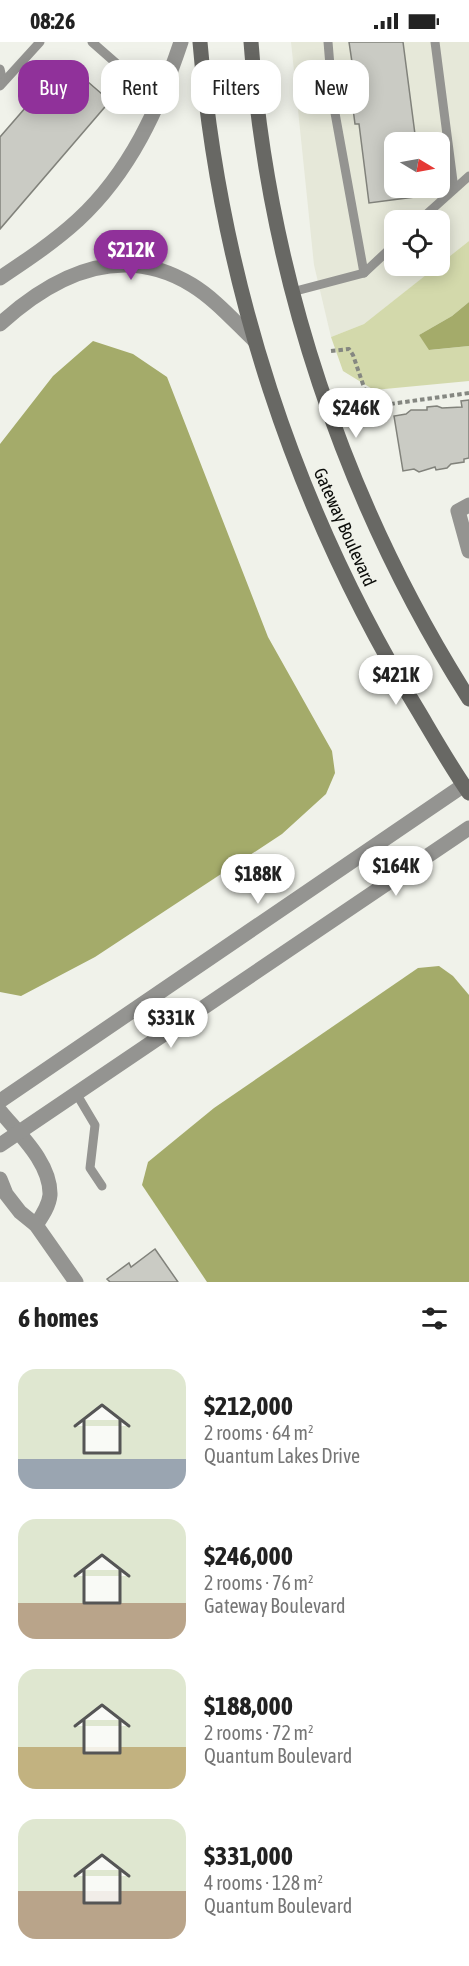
<!DOCTYPE html>
<meta charset="utf-8">
<style>
:root{--surface:#fff;--page:#f6f6f6;--text:#222;--muted:#767676;--accent:#90319a}
body{margin:0;font-family:"Asap Condensed",sans-serif;background:var(--page);color:var(--text);height:100vh;display:flex;flex-direction:column;font-size:22px;white-space:nowrap}
*{box-sizing:border-box;margin:0}
p{font-size:20px;color:var(--muted)}
.icon{flex:none;width:33px;height:33px;fill:none;stroke:currentColor;stroke-width:2;stroke-linecap:round;stroke-linejoin:round}
.map{position:relative;height:1240px;overflow:hidden}
.side{display:flex;flex-direction:column;background:var(--surface);flex:1}
.side>*{flex:none}
.hud{position:absolute;left:18px;top:18px;width:434px;height:54px;display:flex;gap:12px}
.needle{width:39px;rotate:100deg}
.tools{position:absolute;left:384px;top:90px;display:grid;gap:12px}
.tools a{display:grid;place-items:center;width:66px;height:66px;border-radius:12px;background:var(--surface);box-shadow:0 3px 15px #0003;font-size:30px}
.price{position:absolute;translate:-50% -51px;padding:0 14px;border-radius:21px;background:#fff;color:#222;font-size:20px;line-height:39px;filter:drop-shadow(0 2px 3px #0008)}
.price::after{content:'';position:absolute;left:50%;top:36px;width:18px;height:14px;margin-left:-9px;background:inherit;clip-path:polygon(0 0,100% 0,50% 100%)}
.price.active{background:var(--accent);color:#fff}
ul{padding:0;list-style:none}
li{display:flex;align-items:center;gap:18px;height:150px;padding:0 18px}
li span{display:grid;place-items:center;flex:none;width:168px;height:120px;border-radius:18px;color:#555}
li>.icon{margin-inline-start:auto}
span .icon{width:72px;height:72px;fill:#fffc;stroke-width:1}
li b{font-size:26px}
h2{display:flex;justify-content:space-between;align-items:center;height:72px;padding:0 18px;font-size:26px}
.pill{padding:0 21px;border-radius:18px;background:var(--surface);box-shadow:0 3px 15px #0003;font-size:21px;line-height:54px}
.pill.active{background:var(--accent);color:#fff}
.status{display:flex;justify-content:space-between;align-items:center;height:42px;padding:0 30px;background:var(--surface);direction:ltr}
.status svg{height:16px;fill:currentColor}
.map>svg:first-child{display:block}
.built{fill:#e6e8d9;fill-rule:evenodd}
.green{fill:#d3d9ab}
.water{fill:#a4ab6a}
.building{fill:#cacbc4;stroke:#81827b;stroke-width:1.5}
.lines{fill:none;stroke-linecap:round;stroke-linejoin:round}
.path{stroke:#858781;stroke-width:4;stroke-dasharray:4.5 3;stroke-linecap:butt}
.lane{stroke:#949491;stroke-width:9}
.street{stroke:#949491;stroke-width:15}
.secondary{stroke:#686864;stroke-width:15}
.labels{text-anchor:middle;dominant-baseline:central;stroke-width:4.5;stroke-linejoin:round;paint-order:stroke}
.street-label{font-size:18px;fill:#0b0c09;stroke:#f0f2ea}
</style>
<div class="status"><b>08:26</b><svg viewBox="0 0 49 12"><path d="M0 12V9h3v3zM5 12V6h3v6zM10 12V3h3v9zM15 12V0h3v12zM26 1h20v11H26zM47 4h2v5h-2z"/></svg></div>
<div class="map">
<svg width="469" height="1240" viewBox="0 0 469 1240">
<rect width="100%" height="100%" fill="#f0f2ea"/>
<path class="built" d="M291 0H469V199L440 222V178H394V224H438L364 282 331 295 314 223ZM394 100H440V146H394Z"/>
<path class="green" d="M469 199V260L452 274 419 293 430 308 469 304V339L374 348 343 329 331 295 364 282Z"/>
<g class="water">
<path d="M469 260V304L429 308 419 293 452 274Z"/>
<path d="M93 299 133 312 167 335 268 595 332 709 335 731 326 752 282 792 95 915 21 954 0 950V402L53 334Z"/>
<path d="M439 924 453 934 469 953V1240H207L142 1143 148 1120 214 1066 418 926Z"/>
</g>
<g class="building">
<path d="M349 0H403L416 100H394V146H421L422 154 369 161 359 82H355L348 28 353 27Z"/>
<path d="M65 20 110 59 0 187V95Z"/>
<path d="M469 358V416L464 417V420L451 422 447 426 436 428 435 425 419 430 414 427 403 429 394 374 406 372 411 368H427V365L437 364 442 366 462 365 461 359Z"/>
<path d="M155 1207 178 1240H110L107 1237 129 1221 131 1225Z"/>
</g>
<g class="lines">
<path class="path" d="M331 309 349 307 353 313 369 360 376 364 469 351"/>
<g class="lane">
<path d="M92 0 125 29"/>
<path d="M328 0 333 60 364 231"/>
<path d="M435 0 454 147"/>
<path d="M0 27 3 40"/>
<path d="M0 44 40 0"/>
<path d="M420 178 469 134"/>
<path d="M292 250 364 231 394 203"/>
<path d="M76 1051 95 1083 90 1126 102 1144"/>
</g>
<g class="street">
<path d="M0 236C27 218 54 200 78 178 130 130 159 66 181 0"/>
<path d="M0 282C55 232 122 200 192 243 215 257 235 280 254 298"/>
<path d="M469 463 458 469 469 509"/>
<path d="M0 1059 464 743"/>
<path d="M0 1069C19 1092 51 1121 50 1153 49 1164 42 1174 36 1183"/>
<path d="M0 1103 469 786"/>
<path d="M0 1137 6 1152 20 1170 36 1183 76 1240"/>
</g>
<g class="secondary">
<path d="M200 0C220 238 294 466 419 670 435 697 451 725 469 751"/>
<path d="M251 0C268 232 344 460 469 657"/>
</g>
</g>
<g class="labels">
<g class="street-label">
<text transform="translate(345 485) rotate(66)">Gateway Boulevard</text>
</g>
</g>
</svg>
<div class="tools">
<a><svg class="needle" viewBox="-14 -14 28 28"><path d="M0-13l5 13h-10z" fill="#e53935"/><path d="M0 13l5-13h-10z" fill="#767676"/></svg></a>
<a><svg class="icon" aria-label="locate" viewBox="0 0 24 24"><circle cx="12" cy="12" r="6"/><path d="M12 2v4M12 18v4M2 12h4M18 12h4"/></svg></a>
</div>
<b class="price active" style="left:131px;top:239px">$212K</b>
<b class="price" style="left:356px;top:397px">$246K</b>
<b class="price" style="left:396px;top:664px">$421K</b>
<b class="price" style="left:396px;top:855px">$164K</b>
<b class="price" style="left:258px;top:863px">$188K</b>
<b class="price" style="left:171px;top:1007px">$331K</b>
<div class="hud">
<a class="pill active">Buy</a>
<a class="pill">Rent</a>
<a class="pill">Filters</a>
<a class="pill">New</a>
</div>
</div>
<section class="side">
<h2>6 homes<svg class="icon" aria-label="filters" viewBox="0 0 24 24"><path d="M4 7h16M4 17h16"/><circle cx="9" cy="7" r="2"/><circle cx="15" cy="17" r="2"/></svg></h2>
<ul>
<li><span style="background:linear-gradient(#dfe7d0 75%,#9aa5b1 0)"><svg class="icon" aria-label="home" viewBox="0 0 24 24"><path d="M3 11l9-7 9 7M6 9v11h12V9"/></svg></span><div><b>$212,000</b><p>2 rooms · 64 m²</p><p>Quantum Lakes Drive</p></div></li>
<li><span style="background:linear-gradient(#dfe7d0 70%,#b9a48a 0)"><svg class="icon" aria-label="home" viewBox="0 0 24 24"><path d="M3 11l9-7 9 7M6 9v11h12V9"/></svg></span><div><b>$246,000</b><p>2 rooms · 76 m²</p><p>Gateway Boulevard</p></div></li>
<li><span style="background:linear-gradient(#dfe7d0 65%,#c2b280 0)"><svg class="icon" aria-label="home" viewBox="0 0 24 24"><path d="M3 11l9-7 9 7M6 9v11h12V9"/></svg></span><div><b>$188,000</b><p>2 rooms · 72 m²</p><p>Quantum Boulevard</p></div></li>
<li><span style="background:linear-gradient(#dfe7d0 60%,#b9a48a 0)"><svg class="icon" aria-label="home" viewBox="0 0 24 24"><path d="M3 11l9-7 9 7M6 9v11h12V9"/></svg></span><div><b>$331,000</b><p>4 rooms · 128 m²</p><p>Quantum Boulevard</p></div></li>
</ul>
</section>
